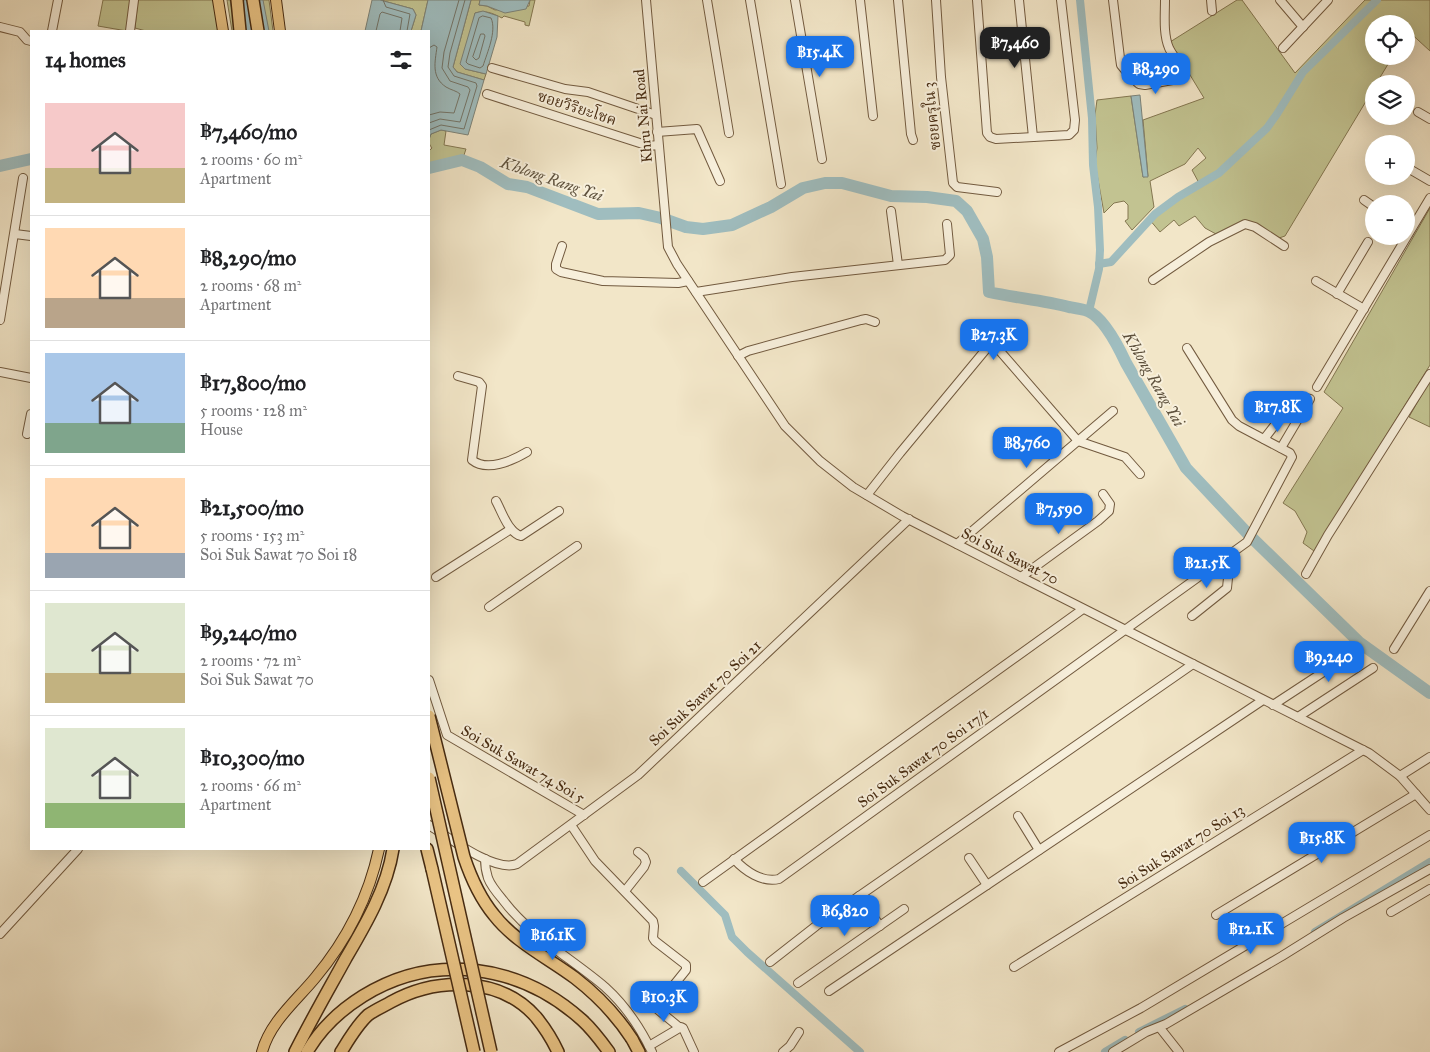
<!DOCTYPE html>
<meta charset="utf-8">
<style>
:root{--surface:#fff;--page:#f6f6f6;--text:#202124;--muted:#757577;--line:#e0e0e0;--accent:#1a73e8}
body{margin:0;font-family:"IM FELL Great Primer","Noto Serif Thai",serif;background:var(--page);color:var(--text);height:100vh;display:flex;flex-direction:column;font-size:19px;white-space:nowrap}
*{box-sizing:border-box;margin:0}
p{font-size:16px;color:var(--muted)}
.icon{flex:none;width:28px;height:28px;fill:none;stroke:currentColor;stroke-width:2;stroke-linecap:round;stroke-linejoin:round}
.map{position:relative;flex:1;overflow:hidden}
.side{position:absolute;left:30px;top:30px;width:400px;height:820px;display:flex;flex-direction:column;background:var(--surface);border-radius:0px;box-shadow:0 5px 20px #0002}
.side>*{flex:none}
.controls{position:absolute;left:1365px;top:15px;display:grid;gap:10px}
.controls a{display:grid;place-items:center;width:50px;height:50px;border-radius:50%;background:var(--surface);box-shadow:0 5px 20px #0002;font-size:25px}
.price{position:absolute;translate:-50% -42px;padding:0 11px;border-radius:10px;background:var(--accent);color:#fff;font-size:16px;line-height:32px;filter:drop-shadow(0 1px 2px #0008)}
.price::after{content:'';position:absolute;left:50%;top:30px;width:15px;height:11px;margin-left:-8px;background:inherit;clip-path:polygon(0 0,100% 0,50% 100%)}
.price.selected{background:#222;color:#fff}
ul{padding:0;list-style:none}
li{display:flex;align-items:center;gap:15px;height:125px;padding:0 15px}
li+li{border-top:1px solid var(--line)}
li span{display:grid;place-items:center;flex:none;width:140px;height:100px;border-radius:0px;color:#555}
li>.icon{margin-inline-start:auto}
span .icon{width:60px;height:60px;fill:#fffc;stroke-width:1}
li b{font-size:21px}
h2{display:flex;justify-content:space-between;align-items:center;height:60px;padding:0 15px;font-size:21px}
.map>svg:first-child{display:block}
.green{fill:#c2c391;stroke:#847751}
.water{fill:#9fbdbf;stroke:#7c8379}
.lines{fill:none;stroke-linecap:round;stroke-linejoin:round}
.shore{stroke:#737468;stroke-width:1}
.canal{stroke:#9fbdbf;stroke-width:8}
.river{stroke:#9fbdbf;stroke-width:12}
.minor-casing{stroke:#725a3f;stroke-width:10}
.major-casing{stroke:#472b11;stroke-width:12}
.highway-casing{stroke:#472b11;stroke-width:14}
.minor{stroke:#f7efdb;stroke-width:8}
.major{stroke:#e9c384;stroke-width:10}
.highway{stroke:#e9c384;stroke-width:11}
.highway-bridge-casing{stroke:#472b11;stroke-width:14;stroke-linecap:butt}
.highway-bridge{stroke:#e9c384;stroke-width:11}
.labels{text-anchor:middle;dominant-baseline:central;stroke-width:4;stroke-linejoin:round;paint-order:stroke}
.street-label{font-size:15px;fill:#472b11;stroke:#f7efdb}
.water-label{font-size:16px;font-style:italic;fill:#5d503c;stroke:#f7efdb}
</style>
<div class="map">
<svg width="1430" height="1052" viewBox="0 0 1430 1052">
<rect width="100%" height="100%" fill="#f2e6c8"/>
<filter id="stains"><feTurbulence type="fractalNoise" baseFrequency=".004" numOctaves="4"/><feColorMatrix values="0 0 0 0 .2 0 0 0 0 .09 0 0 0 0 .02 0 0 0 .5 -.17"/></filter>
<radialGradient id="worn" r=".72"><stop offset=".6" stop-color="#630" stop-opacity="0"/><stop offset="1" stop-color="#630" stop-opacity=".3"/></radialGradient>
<g class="green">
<path d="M103 0H132L127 31 98 26Z"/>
<path d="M138 0H214L218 31H146L135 28Z"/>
<path d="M227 0H269L273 31H232Z"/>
<path d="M380 0H428L421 31H411L416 15 413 9Z"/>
<path d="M471 0H480L479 5 487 6 495 10 529 6 530 0H535L529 26 525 25V22L504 16 502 18C492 13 486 10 475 13L465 69 486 74 484 80 457 72 453 67Z"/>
<path d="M1237 0H1242L1295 73 1365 0H1430V51L1406 29V24H1374V56H1393L1376 84H1374V88L1285 236 1279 238 1245 223 1216 234 1205 228 1195 216 1179 226 1174 220 1160 232 1149 219 1161 207 1199 183 1192 170 1206 158 1198 148 1185 164 1150 181 1154 207 1132 230 1125 221 1128 219V205L1124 201 1114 203 1104 213 1095 163 1097 148 1095 115 1097 100 1131 96 1143 177 1148 176 1143 120 1204 98 1170 42Z"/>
<path d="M441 130 446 131 444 145 466 149 463 158 429 167V151L432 148C428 143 428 140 431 134Z"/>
<path d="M1430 208V365L1314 551 1303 543 1307 532 1295 511 1283 503 1343 408 1324 392Z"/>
<path d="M1430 380V427L1409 417Z"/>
</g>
<g class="water">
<path d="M230 0H263L269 31H236Z"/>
<path d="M372 0H380L413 9 416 15 411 31H365Z"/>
<path d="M428 0H471L453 67 457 72 484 80 468 135 441 130 431 134 429 140V31H421Z"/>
<path d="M480 0H530L526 9 505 13 487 6 479 5Z"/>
<path d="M483 11 498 16 497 37 486 74 465 69 460 64 475 13Z"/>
<path d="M1140 95 1148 177H1143L1131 96Z"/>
</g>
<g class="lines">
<g class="shore">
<path d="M383 0 386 7 410 14 407 31"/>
<path d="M483 16 491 18C497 31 487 53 483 66L480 68 468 64 466 62 479 18Z"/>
<path d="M376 31 380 14 382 12 402 18 400 31"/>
<path d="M481 34H484L485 36 479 58 476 60 473 57Z"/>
<path d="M429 48 434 45 437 47C435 62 431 77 446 87 451 90 457 91 460 94L454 113 440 112 429 115"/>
<path d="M429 123 440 119 460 122 470 90 468 87 450 81 442 68 444 52 459 0"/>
<path d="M429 130 441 125 464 129 477 86 476 83 454 76 448 67 450 53 465 0"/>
</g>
<g class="canal">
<path d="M1080 0 1092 118 1093 165 1098 207 1100 250 1099 269 1089 311"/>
<path d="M1099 264 1111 262 1155 214 1178 197 1219 173 1267 128 1277 114 1303 72 1377 0"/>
<path d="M681 871 725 915 732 937 747 952 860 1052"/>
<path d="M1315 932 1430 862"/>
<path d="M1139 1032 1185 1009"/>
<path d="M1105 1052 1125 1040"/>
</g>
<g class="river">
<path d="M0 166 31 159"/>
<path d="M429 168 462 160 480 167 508 184 527 187 598 214 639 213 661 218 686 227 703 229 732 225 771 207 803 188 825 183H842L891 196 927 197 956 201 967 211 983 239 987 257 989 292C1016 298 1043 300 1069 307 1075 308 1082 309 1088 311 1104 318 1119 348 1126 363L1186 468 1249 535 1360 643 1430 693"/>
</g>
<g class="minor-casing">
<g id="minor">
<path d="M646 0 668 247 677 264 785 426 820 461 853 487 902 516 1025 579 1369 753 1400 776 1430 810"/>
<path d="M707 0 729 133"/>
<path d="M750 0 781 184"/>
<path d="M795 0 822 159"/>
<path d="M860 0 873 116"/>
<path d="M898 0 911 134 913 140"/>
<path d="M936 0 941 77 953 183 957 187 997 192"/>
<path d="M977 0 987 133 990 137 996 139 1069 135 1074 130 1075 120 1061 0"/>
<path d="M1019 0 1033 137"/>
<path d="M1113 0 1120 58 1121 65 1130 76 1139 84 1145 85 1178 79C1187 68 1174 59 1169 48 1163 34 1165 15 1165 0"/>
<path d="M1211 0 1212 11"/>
<path d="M1280 0 1303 27"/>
<path d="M0 27 20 32 27 40 31 41"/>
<path d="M52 31 58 0"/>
<path d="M130 31 134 0"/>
<path d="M1283 48 1328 0"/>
<path d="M492 68 565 89 588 92 656 115"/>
<path d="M487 94 649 146 658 145"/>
<path d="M1418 112 1430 119"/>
<path d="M657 132 697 129 720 181"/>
<path d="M1406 167 1430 181"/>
<path d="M1364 200 1374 207"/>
<path d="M891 211 898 265"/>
<path d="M15 234 31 236"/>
<path d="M562 246 556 264V269L561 272 603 281 678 283 688 281"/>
<path d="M1153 280 1209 242 1245 224 1255 227 1284 246"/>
<path d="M1316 281 1364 309"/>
<path d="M696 292 792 277 945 260 950 255 947 224"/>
<path d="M1337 294 1368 242"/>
<path d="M0 320 23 178"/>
<path d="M738 356 748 351 861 320 866 319 875 322"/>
<path d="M0 372 31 378"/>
<path d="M458 376 479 382 482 386 472 460C487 472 512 461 527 452"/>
<path d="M1317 387 1430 198"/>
<path d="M27 434 31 414"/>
<path d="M1264 439 1295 399 1301 397 1310 399 1281 448"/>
<path d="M867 495 900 453 992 342 1078 441 1125 457 1140 474"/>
<path d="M496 501C502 512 508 532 521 536L559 511"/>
<path d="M957 544 1113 411"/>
<path d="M1306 574 1328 535 1430 374"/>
<path d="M436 577 511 529"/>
<path d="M1021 577 1098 521 1109 511 1110 504 1103 494"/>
<path d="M489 607 577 546"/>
<path d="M1192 616 1227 588 1228 578 1218 563"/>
<path d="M1394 649 1430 591"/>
<path d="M429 680 447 735 584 815"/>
<path d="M1273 705 1331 667"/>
<path d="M1298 717 1373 668"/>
<path d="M1400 776 1430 757"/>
<path d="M1018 816 1039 850"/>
<path d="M429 825C448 837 495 873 517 864L638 775 909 519"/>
<path d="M571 825 595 861 653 921 654 926 653 938 655 941 686 965V970L657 1006V1009L679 1027"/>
<path d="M969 858 987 885"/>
<path d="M485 859C485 865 486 872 488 878 491 886 497 893 503 900 530 936 571 958 605 987 625 1005 640 1027 652 1052"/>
<path d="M734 859C745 871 762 883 779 879L1247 542 1292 457 1290 453 1239 426 1232 420 1187 348"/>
<path d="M703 882 1083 609"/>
<path d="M625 891 644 867 646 862 644 857 638 852"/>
<path d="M859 896 880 926"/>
<path d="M1391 912 1430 889"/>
<path d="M1216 915 1416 794"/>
<path d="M0 934 78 849"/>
<path d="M770 962 816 926 1193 664"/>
<path d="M1014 967 1363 750"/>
<path d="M798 983 904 909"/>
<path d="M829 991 1263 700"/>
<path d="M1160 1028 1179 1052"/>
<path d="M649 1046 681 1027 683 1028 694 1052"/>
<path d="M783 1052 790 1046 799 1032"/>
<path d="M1059 1052 1141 1008 1430 835"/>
<path d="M1113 1052 1146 1032 1166 1024 1282 956 1343 918 1430 869"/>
</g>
</g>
<g class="major-casing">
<g id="major">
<path d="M218 0 223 31"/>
<path d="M276 0 280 31"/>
<path d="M262 1052C270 1022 296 1001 315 978 346 941 369 896 379 849"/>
</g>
</g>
<g class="highway-casing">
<g id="highway">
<path d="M237 0 240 31"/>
<path d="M253 0 258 31"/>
<path d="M427 849 432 869"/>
<path d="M632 1039 639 1052"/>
<path d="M295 1052C311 1020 329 989 346 958 366 924 387 888 393 849"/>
<path d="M307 1052C321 1028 339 1011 363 996 434 952 520 964 582 1020 592 1029 601 1041 609 1052"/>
<path d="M341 1052C349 1039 357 1025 368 1015 375 1010 384 1006 391 1002 436 977 500 976 536 1017 545 1028 552 1039 558 1052"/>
</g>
</g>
<use href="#minor" class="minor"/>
<use href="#major" class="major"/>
<use href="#highway" class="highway"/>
<g class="highway-bridge-casing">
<g id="highway-bridge">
<path d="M429 716 464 857C471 878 480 898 494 915 515 942 548 958 575 978 597 995 617 1016 632 1039"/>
<path d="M429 778 491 1052"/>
<path d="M432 869 474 1052"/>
</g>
</g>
<use href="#highway-bridge" class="highway-bridge"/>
</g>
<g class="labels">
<g class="street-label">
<text transform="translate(577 108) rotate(18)">ซอยวิริยะโชค</text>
<text transform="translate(643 116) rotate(-95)">Khru Nai Road</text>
<text transform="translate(932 116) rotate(-96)">ซอยครุใน 3</text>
<text transform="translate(1010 556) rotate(27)">Soi Suk Sawat 70</text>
<text transform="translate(705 693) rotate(-43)">Soi Suk Sawat 70 Soi 21</text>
<text transform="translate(923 758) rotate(-36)">Soi Suk Sawat 70 Soi 17/1</text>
<text transform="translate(523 764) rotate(30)">Soi Suk Sawat 74 Soi 5</text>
<text transform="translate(1181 847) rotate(-32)">Soi Suk Sawat 70 Soi 13</text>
</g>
<g class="water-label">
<text transform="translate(552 179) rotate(19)">Khlong Rang Yai</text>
<text transform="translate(1154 379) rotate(60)">Khlong Rang Yai</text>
</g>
</g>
<rect width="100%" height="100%" filter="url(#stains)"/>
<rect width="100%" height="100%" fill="url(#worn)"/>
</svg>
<div class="controls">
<a><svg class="icon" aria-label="locate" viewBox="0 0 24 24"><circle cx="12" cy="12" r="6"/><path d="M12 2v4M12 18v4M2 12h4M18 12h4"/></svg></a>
<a><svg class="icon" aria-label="layers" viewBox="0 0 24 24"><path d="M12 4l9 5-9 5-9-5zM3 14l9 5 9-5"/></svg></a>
<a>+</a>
<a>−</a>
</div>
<b class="price selected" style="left:1015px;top:69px">฿7,460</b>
<b class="price" style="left:820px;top:78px">฿15.4K</b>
<b class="price" style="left:1156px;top:95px">฿8,290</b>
<b class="price" style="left:994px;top:361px">฿27.3K</b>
<b class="price" style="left:1278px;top:433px">฿17.8K</b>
<b class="price" style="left:1027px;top:469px">฿8,760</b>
<b class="price" style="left:1059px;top:535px">฿7,590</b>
<b class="price" style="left:1207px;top:589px">฿21.5K</b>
<b class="price" style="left:1329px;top:683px">฿9,240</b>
<b class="price" style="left:1322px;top:864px">฿15.8K</b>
<b class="price" style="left:845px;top:937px">฿6,820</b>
<b class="price" style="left:1251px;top:955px">฿12.1K</b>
<b class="price" style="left:553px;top:961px">฿16.1K</b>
<b class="price" style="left:664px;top:1023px">฿10.3K</b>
<section class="side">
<h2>14 homes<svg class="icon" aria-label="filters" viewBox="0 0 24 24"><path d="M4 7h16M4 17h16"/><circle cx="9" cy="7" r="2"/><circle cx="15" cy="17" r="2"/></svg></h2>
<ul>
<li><span style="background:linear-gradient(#f6c9c9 65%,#c2b280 0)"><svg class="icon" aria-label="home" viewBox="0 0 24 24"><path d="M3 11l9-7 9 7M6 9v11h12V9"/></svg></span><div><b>฿7,460/mo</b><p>2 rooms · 60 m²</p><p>Apartment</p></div></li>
<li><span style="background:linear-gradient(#ffd9b3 70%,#b9a48a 0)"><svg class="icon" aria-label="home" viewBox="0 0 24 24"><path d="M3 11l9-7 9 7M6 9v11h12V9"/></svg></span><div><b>฿8,290/mo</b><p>2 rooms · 68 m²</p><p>Apartment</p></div></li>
<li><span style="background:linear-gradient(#a9c7e8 70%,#7fa58c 0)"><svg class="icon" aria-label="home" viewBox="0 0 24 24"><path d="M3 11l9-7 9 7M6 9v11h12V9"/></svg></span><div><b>฿17,800/mo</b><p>5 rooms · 128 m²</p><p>House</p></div></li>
<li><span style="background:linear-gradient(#ffd9b3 75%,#9aa5b1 0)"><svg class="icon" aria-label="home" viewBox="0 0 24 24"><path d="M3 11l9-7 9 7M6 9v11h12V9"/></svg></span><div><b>฿21,500/mo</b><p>5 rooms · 153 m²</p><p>Soi Suk Sawat 70 Soi 18</p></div></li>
<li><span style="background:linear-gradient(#dfe7d0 70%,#c2b280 0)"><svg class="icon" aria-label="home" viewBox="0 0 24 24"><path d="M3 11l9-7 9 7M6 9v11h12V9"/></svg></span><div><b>฿9,240/mo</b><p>2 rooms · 72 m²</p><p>Soi Suk Sawat 70</p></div></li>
<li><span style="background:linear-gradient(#dfe7d0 75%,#8fb573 0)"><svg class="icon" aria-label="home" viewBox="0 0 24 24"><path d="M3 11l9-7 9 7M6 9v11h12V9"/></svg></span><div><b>฿10,300/mo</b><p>2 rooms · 66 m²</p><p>Apartment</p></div></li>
</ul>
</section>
</div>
